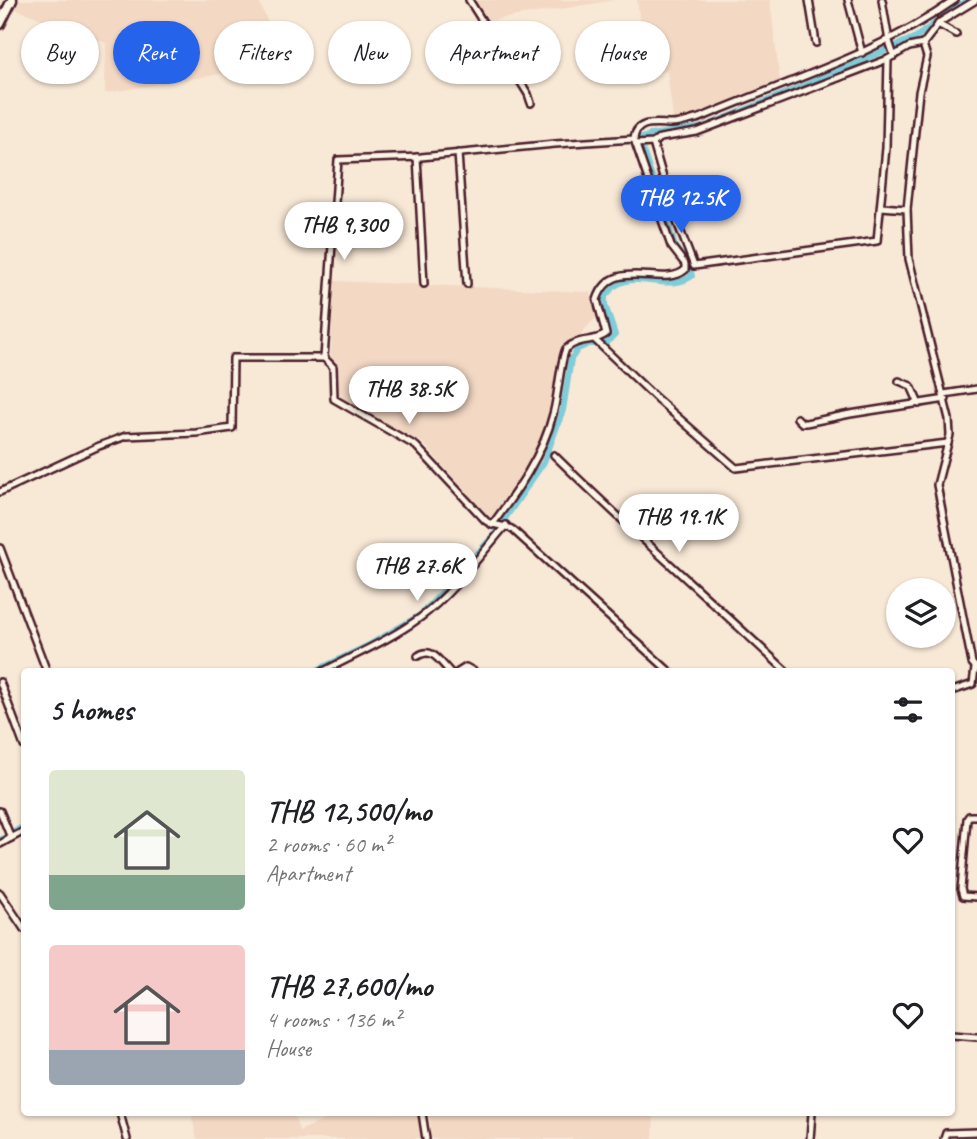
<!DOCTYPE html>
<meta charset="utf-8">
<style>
:root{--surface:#fff;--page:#f2f2f2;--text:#202124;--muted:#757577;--accent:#2563eb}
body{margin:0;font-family:Caveat,sans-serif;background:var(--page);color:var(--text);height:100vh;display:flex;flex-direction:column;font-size:26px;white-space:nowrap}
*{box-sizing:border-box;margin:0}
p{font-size:23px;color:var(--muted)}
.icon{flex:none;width:38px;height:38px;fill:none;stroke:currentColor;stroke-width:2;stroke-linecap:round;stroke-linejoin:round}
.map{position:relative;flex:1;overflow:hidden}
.panel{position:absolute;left:21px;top:668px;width:934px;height:448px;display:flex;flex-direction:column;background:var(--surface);border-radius:7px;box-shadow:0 2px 5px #0004}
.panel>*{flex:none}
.hud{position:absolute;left:21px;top:21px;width:936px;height:63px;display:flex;gap:14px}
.buttons{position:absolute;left:886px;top:578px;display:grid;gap:14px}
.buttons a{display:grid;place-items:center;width:70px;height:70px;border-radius:50%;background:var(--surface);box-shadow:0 2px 5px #0004;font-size:35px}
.price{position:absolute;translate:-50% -60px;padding:0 16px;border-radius:24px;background:#fff;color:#222;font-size:23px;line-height:46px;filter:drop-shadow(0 2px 4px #0008)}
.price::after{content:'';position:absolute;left:50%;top:42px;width:21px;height:16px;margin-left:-10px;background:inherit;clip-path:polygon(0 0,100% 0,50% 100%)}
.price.current{background:var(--accent);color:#fff}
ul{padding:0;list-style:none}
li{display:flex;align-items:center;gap:21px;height:175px;padding:0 28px}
li span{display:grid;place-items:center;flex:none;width:196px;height:140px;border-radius:7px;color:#555}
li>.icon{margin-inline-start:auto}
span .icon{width:84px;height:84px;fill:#fffc;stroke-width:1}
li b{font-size:30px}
h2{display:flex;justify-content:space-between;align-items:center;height:84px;padding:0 28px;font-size:30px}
.tag{padding:0 24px;border-radius:32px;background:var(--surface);box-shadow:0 2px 5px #0004;font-size:24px;line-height:63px}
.tag.current{background:var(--accent);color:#fff}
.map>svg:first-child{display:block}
.built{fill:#f3d8c4}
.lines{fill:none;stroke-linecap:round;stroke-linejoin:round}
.canal{stroke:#7ecdd9;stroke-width:6}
.minor-casing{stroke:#4a1f2b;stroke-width:10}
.secondary-casing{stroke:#4a1f2b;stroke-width:13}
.minor{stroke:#fcf5e5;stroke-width:5}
.secondary{stroke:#fcf5e5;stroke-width:8}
</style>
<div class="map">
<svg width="977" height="1139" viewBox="0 0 977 1139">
<rect width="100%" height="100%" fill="#f8e8d6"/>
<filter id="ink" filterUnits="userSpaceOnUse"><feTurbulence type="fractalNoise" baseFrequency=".0143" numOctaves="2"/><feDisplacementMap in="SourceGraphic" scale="14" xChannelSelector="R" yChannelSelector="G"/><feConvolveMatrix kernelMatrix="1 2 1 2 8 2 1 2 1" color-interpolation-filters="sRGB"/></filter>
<g filter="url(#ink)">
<g class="built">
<path d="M17 0H258L286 63 105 93 106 43 13 8Z"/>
<path d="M471 0H615L486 21Z"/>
<path d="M637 0H770L780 83 674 125 667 71 647 74Z"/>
<path d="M333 281 590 292 598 315 565 351 559 414 542 459 503 517 493 523 423 443 330 394Z"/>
<path d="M191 1113H294L299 1131 341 1113H420L424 1135 417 1139H197Z"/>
<path d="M429 1113H654L653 1139H432Z"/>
</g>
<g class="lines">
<g class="canal">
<path d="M313 672 369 645 420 615 450 584 493 536 544 462 563 410 571 359 578 349 589 344H605L615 335 605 305V296C609 292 614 286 618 284 640 272 670 292 692 276L689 265 675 247 639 139 650 135 704 127 791 91 916 37 967 0"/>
<path d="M0 840 24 826"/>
</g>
<g class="minor-casing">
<g id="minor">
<path d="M469 0 528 94 531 103"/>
<path d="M809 0 816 43"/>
<path d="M848 0 862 53"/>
<path d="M882 0 889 41 894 56"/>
<path d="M938 24 956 34"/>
<path d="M923 44 940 22 976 0"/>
<path d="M634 139C636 119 657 124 671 124 681 124 690 120 700 118 786 81 877 55 955 0"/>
<path d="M653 143 672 209 694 266 877 241 886 148 888 59"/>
<path d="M636 144 653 143 660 138 697 132 888 59 909 47 923 44 927 57 919 92 907 209 909 259 949 419 950 435 937 485 972 663 977 669"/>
<path d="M458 153 467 284"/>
<path d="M417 157 424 284"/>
<path d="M881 207 907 209"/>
<path d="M594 339 657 399 736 468 948 443"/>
<path d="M324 358 338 160 421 157 555 144 634 139 671 246 685 264V270C663 289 612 254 597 300L606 334C594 343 578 337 566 349 560 361 558 398 553 414 543 455 517 491 492 525"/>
<path d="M899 381 911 386 919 404"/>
<path d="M944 394 977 389"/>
<path d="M797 418 802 423H806L850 414 946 399"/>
<path d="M554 455C630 530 710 599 787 672"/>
<path d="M0 492 99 446 126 436 196 433 232 428 233 358H324L333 367 334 399 416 446 486 521C494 527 504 524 513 530L670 672"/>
<path d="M0 548 47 672"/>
<path d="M418 656C432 646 440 662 450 672"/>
<path d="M322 672C356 654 390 640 421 617 452 594 480 555 506 525"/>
<path d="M458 672 466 667 475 672"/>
<path d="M0 682 24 746"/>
<path d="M952 691 973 684 975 668"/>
<path d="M0 811 11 838"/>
<path d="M977 816H969L967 819 961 889 963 896 977 897"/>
<path d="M0 844 24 831"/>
<path d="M0 893 24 929"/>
<path d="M952 1035 977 1037"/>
<path d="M120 1113 127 1139"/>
<path d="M422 1113 426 1139"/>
<path d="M810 1139 812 1113"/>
<path d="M944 1139 946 1133 977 1132"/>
</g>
</g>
<g class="secondary-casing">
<path id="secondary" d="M0 24 12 0"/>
</g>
<use href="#minor" class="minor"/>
<use href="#secondary" class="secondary"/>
</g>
</g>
</svg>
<div class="buttons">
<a><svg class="icon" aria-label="layers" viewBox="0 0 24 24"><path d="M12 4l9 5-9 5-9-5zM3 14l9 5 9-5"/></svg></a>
</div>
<b class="price current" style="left:681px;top:235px">THB 12.5K</b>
<b class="price" style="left:344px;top:262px">THB 9,300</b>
<b class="price" style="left:409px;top:426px">THB 38.5K</b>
<b class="price" style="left:679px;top:554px">THB 19.1K</b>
<b class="price" style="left:417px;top:603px">THB 27.6K</b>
<div class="hud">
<a class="tag">Buy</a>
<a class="tag current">Rent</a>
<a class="tag">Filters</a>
<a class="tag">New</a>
<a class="tag">Apartment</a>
<a class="tag">House</a>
</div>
<section class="panel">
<h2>5 homes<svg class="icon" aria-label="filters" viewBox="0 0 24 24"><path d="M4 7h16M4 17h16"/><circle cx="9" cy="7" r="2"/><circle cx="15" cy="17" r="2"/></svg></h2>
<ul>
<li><span style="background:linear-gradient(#dfe7d0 75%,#7fa58c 0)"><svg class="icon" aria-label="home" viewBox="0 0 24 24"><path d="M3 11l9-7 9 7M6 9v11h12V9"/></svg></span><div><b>THB 12,500/mo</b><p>2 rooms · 60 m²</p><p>Apartment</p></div><svg class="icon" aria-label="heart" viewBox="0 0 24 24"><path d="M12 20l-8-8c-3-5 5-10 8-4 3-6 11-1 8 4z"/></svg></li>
<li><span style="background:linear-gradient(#f6c9c9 75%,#9aa5b1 0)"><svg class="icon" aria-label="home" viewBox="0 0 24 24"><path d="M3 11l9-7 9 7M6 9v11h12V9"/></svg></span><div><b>THB 27,600/mo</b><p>4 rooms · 136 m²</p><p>House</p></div><svg class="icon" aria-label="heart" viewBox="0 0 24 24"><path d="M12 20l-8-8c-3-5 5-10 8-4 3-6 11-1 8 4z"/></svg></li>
</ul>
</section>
</div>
